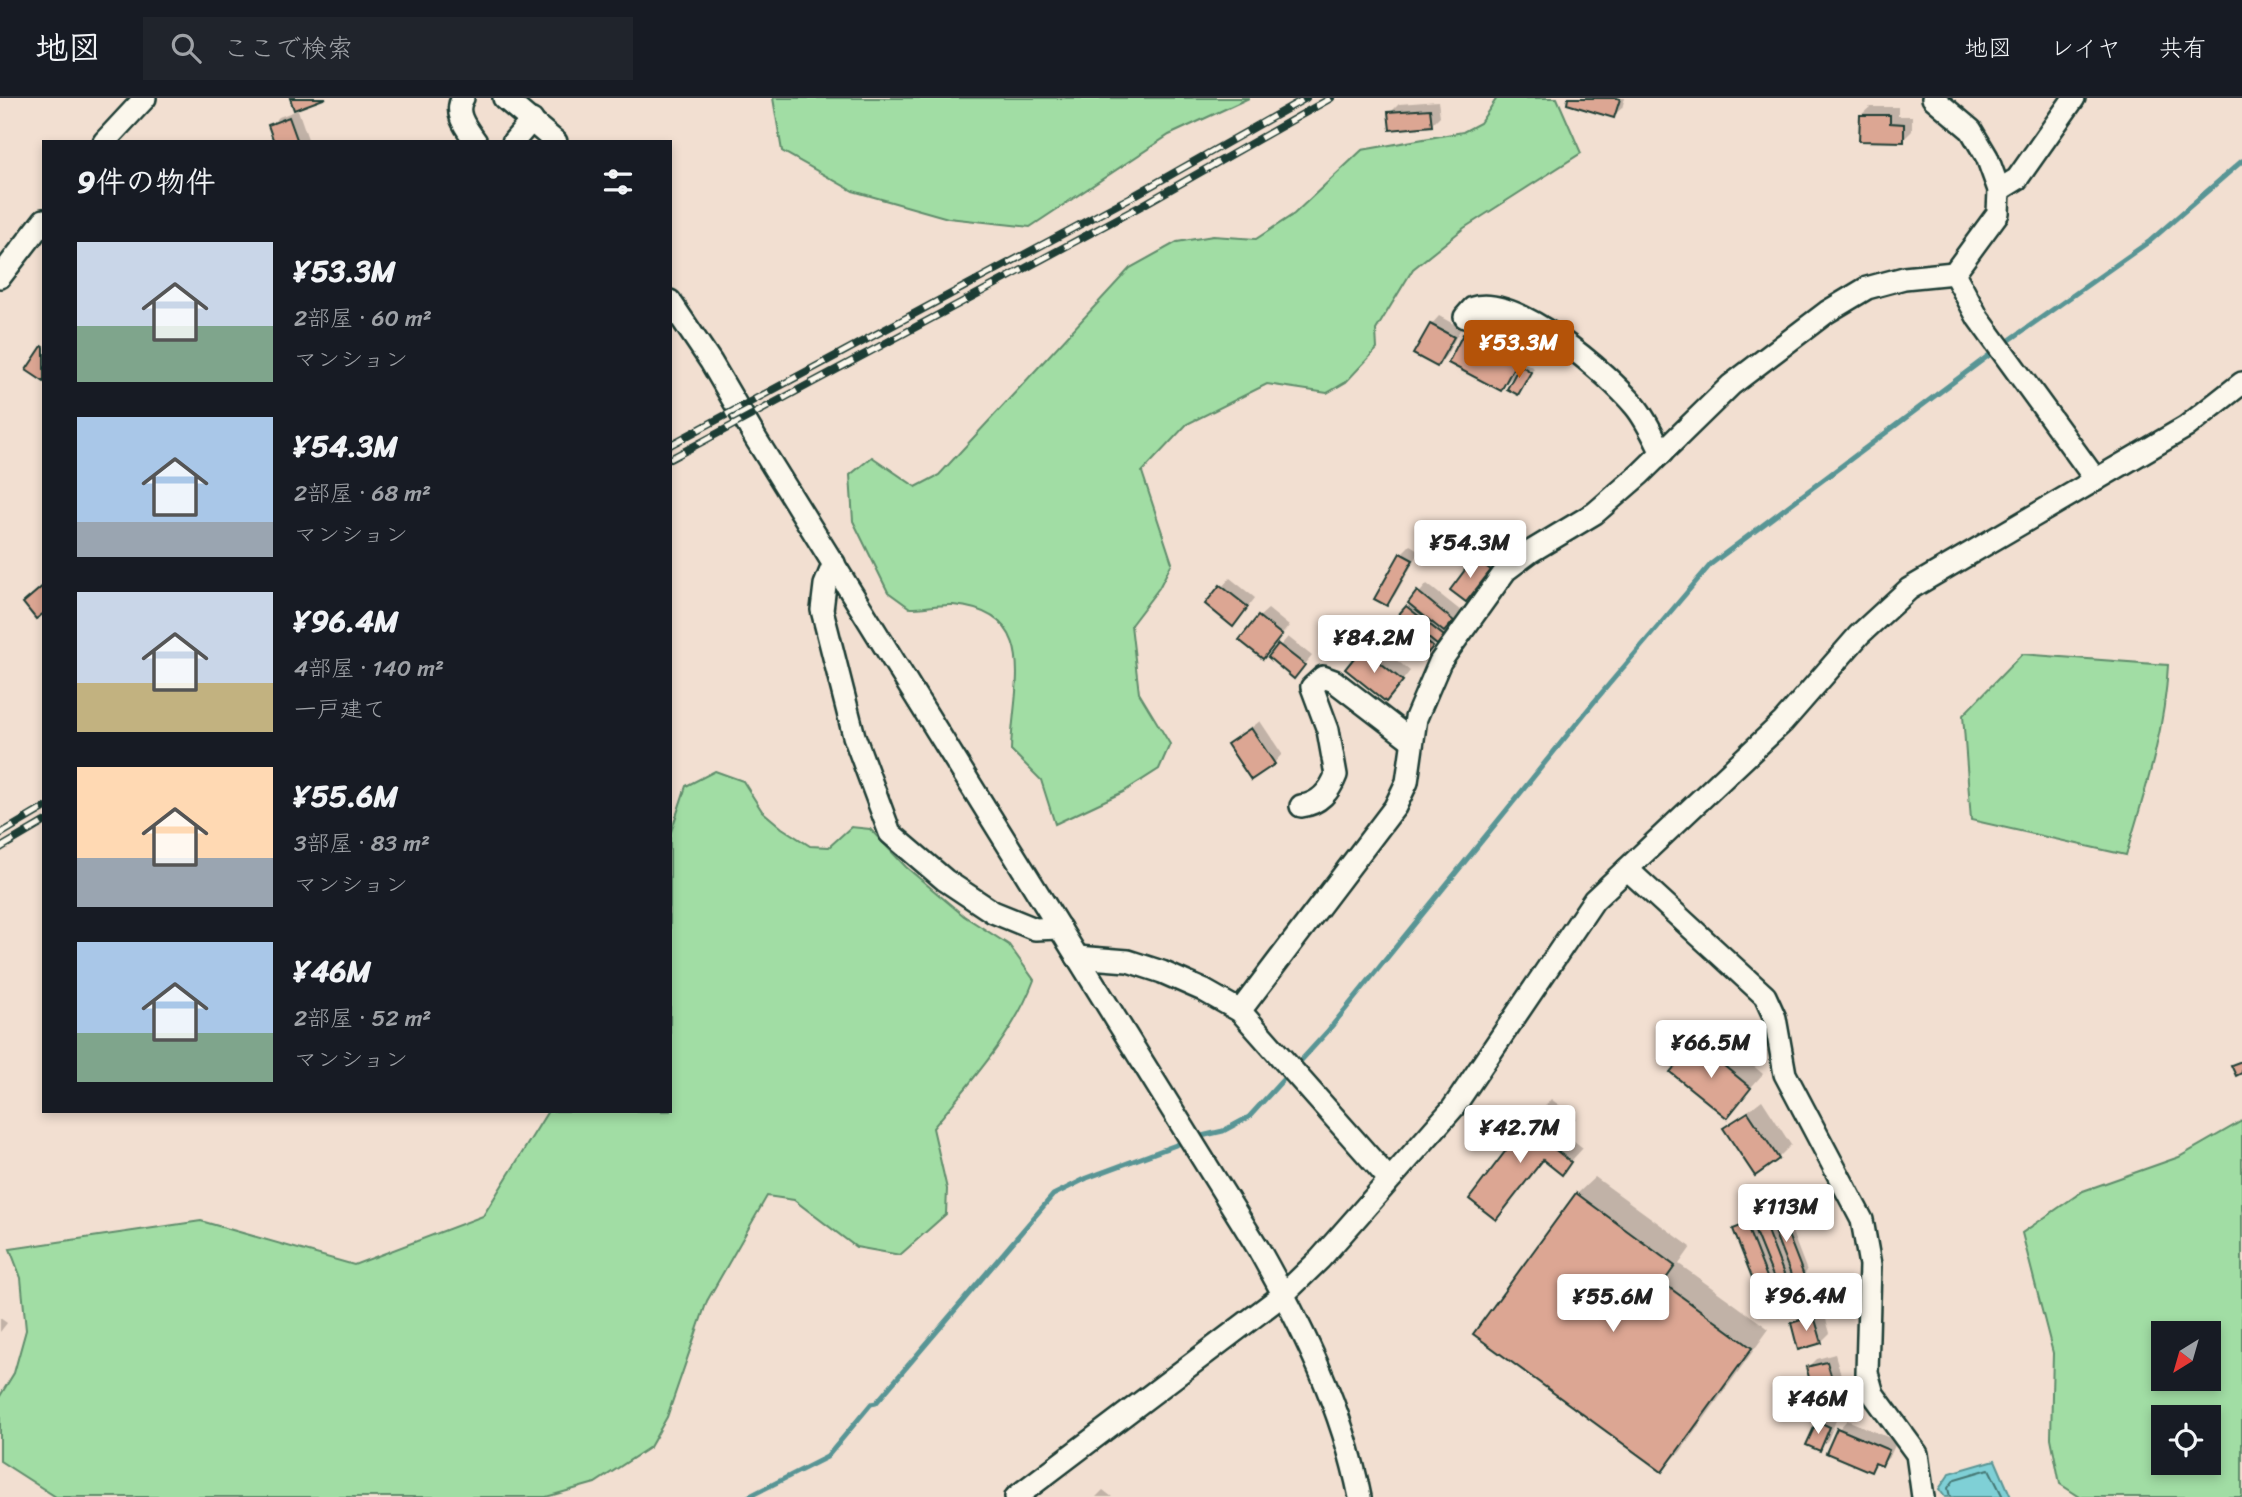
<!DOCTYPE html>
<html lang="ja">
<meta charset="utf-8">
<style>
:root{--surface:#171b24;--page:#20242c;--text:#f1f3f6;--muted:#9ea1a6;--line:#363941;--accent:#b45309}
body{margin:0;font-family:Sriracha,"Klee One",sans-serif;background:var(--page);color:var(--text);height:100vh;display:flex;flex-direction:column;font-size:26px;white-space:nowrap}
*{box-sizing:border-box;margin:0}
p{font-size:23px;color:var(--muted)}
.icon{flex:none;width:38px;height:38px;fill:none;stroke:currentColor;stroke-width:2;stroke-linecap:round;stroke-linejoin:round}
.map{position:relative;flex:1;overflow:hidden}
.drawer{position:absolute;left:42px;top:42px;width:630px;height:973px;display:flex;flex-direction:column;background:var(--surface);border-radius:0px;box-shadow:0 4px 10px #0003}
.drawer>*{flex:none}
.needle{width:46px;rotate:217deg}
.tools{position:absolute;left:2151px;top:1223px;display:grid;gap:14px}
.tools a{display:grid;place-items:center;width:70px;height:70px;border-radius:0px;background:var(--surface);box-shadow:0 4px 10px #0003;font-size:35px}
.price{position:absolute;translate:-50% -60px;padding:0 16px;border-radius:7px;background:#fff;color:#222;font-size:23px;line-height:46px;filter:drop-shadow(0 2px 4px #0008)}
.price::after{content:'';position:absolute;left:50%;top:42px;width:21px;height:16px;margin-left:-10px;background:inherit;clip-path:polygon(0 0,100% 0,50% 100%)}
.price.current{background:var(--accent);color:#fff}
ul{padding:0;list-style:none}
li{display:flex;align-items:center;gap:21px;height:175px;padding:0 35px}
li span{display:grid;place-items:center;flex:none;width:196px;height:140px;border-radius:0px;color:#555}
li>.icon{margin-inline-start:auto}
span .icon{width:84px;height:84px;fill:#fffc;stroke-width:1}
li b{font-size:30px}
h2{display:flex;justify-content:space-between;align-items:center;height:84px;padding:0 35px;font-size:30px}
header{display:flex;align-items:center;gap:42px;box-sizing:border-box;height:98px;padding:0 35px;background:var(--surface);border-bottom:2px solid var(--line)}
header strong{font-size:33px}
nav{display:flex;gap:38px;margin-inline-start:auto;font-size:24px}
.search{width:490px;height:63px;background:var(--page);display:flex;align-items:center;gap:18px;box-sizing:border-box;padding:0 24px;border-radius:0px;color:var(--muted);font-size:26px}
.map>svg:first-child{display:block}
.green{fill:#a1dda4;stroke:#608d6c;stroke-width:2;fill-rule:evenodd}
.water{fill:#7fd0d6;stroke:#599595;stroke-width:2}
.shadow{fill:#0003}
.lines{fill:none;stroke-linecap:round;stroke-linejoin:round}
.shore{stroke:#457875;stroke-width:2}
.stream{stroke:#599595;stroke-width:5}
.building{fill:#dca693;stroke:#1f3d34;stroke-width:2}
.minor-casing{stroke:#1f3d34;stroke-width:26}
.minor{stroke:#fbf7ec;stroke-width:21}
.rail-casing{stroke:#1f3d34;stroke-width:8}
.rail{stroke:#fbf7ec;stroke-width:5;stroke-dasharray:16;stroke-linecap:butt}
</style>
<header>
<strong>地図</strong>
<div class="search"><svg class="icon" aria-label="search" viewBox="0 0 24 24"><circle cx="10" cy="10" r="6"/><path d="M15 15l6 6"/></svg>ここで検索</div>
<nav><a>地図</a><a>レイヤ</a><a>共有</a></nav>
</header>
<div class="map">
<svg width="2242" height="1399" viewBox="0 0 2242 1399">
<rect width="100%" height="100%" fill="#f2dfd1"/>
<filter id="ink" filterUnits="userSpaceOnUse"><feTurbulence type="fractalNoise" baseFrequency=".0143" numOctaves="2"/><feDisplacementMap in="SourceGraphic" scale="14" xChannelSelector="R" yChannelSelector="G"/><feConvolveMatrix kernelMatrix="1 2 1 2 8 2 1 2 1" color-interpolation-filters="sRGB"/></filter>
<g filter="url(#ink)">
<g class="green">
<path d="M773 0H1249L1169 37 1030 129 948 120 853 93 782 53Z"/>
<path d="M1497 0H1557L1581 55 1464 130 1413 171 1376 232 1377 251 1346 284 1327 295 1267 286 1187 326 1142 374 1172 465 1159 490 1131 527 1139 595 1170 646 1159 671 1123 694 1055 726 1041 682 1011 652C1012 592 1043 515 953 507 940 506 924 510 910 510L888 494 853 423 850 377 872 359 916 389 939 377 1130 170 1177 144 1213 138 1256 141 1294 116 1362 52 1463 34 1480 25Z"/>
<path d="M2022 556 2168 567C2165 633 2145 694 2126 757L1971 722 1963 617Z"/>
<path d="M715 673 743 683 762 713 782 730 810 748 829 749 851 729 870 731 906 769 964 818 1009 847 1034 882C1013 938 970 984 933 1030L947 1091 946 1116 900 1157 856 1149 794 1102 767 1098 707 1203 667 1319 650 1349 595 1385 546 1399H56L0 1363V1298L14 1275 26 1232 21 1180 10 1151 201 1123 354 1167 483 1118 548 1013H670V737L686 688Z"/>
<path d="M2242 1023V1399H2080L2060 1386 2051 1340 2053 1255 2022 1135 2083 1093 2179 1059ZM2163 1236H2208V1281H2163ZM2163 1320H2208V1365H2163Z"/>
</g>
<path class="water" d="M1995 1362 2011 1399H1945L1939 1391 1950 1375Z"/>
<g class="shadow">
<path d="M1570 0H1625L1622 10 1613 18Z"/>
<path d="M1438 3 1440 18 1431 27 1390 15 1399 6Z"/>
<path d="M1870 9H1898V18H1912V33L1903 42 1861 17Z"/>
<path d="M298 12 309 44H276L270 28 279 19Z"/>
<path d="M1439 218 1461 230 1446 258 1437 267 1431 227Z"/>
<path d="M1478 224 1528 251 1518 270 1525 265 1534 270 1518 295 1516 275 1501 291 1465 237Z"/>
<path d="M1410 447 1420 453 1395 497 1387 506 1401 456Z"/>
<path d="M1484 453 1498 463 1466 502 1475 461Z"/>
<path d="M1230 480 1255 500 1241 518 1207 506Z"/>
<path d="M1427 486 1461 513 1445 536 1425 556 1391 529Z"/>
<path d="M1268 511 1289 528 1271 550 1259 519Z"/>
<path d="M1288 539 1312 558 1302 570 1280 548Z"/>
<path d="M1372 542 1410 573 1394 593 1347 571Z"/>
<path d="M1260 623 1282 656 1274 665 1229 647Z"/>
<path d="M1710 932 1763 976 1726 1017 1673 974Z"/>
<path d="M1551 1001 1576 1020 1564 1035 1583 1050 1561 1074 1544 1061 1496 1120 1471 1101Z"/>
<path d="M1762 1002 1791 1047 1778 1060 1726 1030Z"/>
<path d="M1595 1079 1691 1149 1679 1166 1769 1231 1680 1354 1662 1371 1577 1096Z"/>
<path d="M1782 1108 1807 1173 1803 1177H1792L1771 1190 1735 1132Z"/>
<path d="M1823 1211 1830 1235 1821 1244 1793 1225 1801 1217Z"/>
<path d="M0 1220 7 1225 0 1234Z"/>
<path d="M1835 1256 1843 1284 1835 1293 1808 1270 1817 1261Z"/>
<path d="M1827 1315 1837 1320 1828 1342 1820 1351 1818 1324Z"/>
<path d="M1847 1322 1897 1343 1890 1358 1882 1366 1878 1365 1871 1372 1839 1331Z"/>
<path d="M1103 1392 1112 1399H1096Z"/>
</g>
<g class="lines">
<path class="shore" d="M1950 1399 1948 1390 1955 1381 1989 1371 2003 1399"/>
<g class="stream">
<path d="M2004 246 2150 143 2242 63"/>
<path d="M1296 968 1327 934 1594 604 1711 466 1996 252"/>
<path d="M1197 1039 1223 1033 1249 1019 1289 975"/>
<path d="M748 1399 827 1359 871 1306 876 1305 1053 1097 1087 1080 1184 1044"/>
</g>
</g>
<g class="building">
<path d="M290 0H326L294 12Z"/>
<path d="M1568 0H1617L1620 1 1614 20 1567 6Z"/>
<path d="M1430 11 1432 28 1390 32 1388 14Z"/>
<path d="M1860 17H1890V25L1904 26V44L1859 43Z"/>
<path d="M289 19 298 44H274L268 27Z"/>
<path d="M1430 226 1454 239 1437 269 1413 256Z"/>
<path d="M1463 236 1516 265 1501 293 1448 265Z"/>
<path d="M42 248 44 249V284L26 272Z"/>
<path d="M1520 267 1531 274 1518 297 1507 291Z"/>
<path d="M1400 455 1413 462 1387 508 1374 501Z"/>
<path d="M1474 460 1491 472 1466 504 1450 492Z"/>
<path d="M44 487V515L36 521 23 505Z"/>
<path d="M1220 487 1248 509 1233 529 1205 506Z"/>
<path d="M1417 493 1454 523 1444 534 1408 505Z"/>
<path d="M1406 508 1444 538 1437 547 1399 516Z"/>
<path d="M1258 518 1282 537 1263 561 1239 542Z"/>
<path d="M1396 520 1433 549 1425 558 1389 529Z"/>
<path d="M1278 546 1305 567 1294 581 1268 559Z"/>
<path d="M1362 550 1403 583 1386 604 1345 571Z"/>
<path d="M1251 630 1275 666 1251 682 1227 646Z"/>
<path d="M1695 944 1751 990 1727 1020 1670 974Z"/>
<path d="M2242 963V975L2236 978 2231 967Z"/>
<path d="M1536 1013 1564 1034 1552 1049 1571 1064 1562 1077 1543 1062 1496 1122 1469 1101Z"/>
<path d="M1748 1014 1779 1061 1755 1078 1723 1030Z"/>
<path d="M1576 1095 1675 1168 1663 1185 1752 1250 1662 1374 1473 1236Z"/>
<path d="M1778 1111 1804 1178 1793 1182 1767 1115Z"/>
<path d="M1762 1120 1787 1184 1777 1188 1751 1124Z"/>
<path d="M1746 1126 1772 1192 1759 1197 1733 1131Z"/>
<path d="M1814 1218 1822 1245 1798 1252 1791 1225Z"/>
<path d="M1827 1264 1836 1294 1815 1300 1806 1269Z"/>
<path d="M1817 1323 1830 1329 1820 1353 1806 1347Z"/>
<path d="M1837 1330 1889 1352 1882 1368 1875 1365 1871 1374 1826 1355Z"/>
</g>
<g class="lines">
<g class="minor-casing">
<g id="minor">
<path d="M463 0C453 15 467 31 476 44"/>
<path d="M504 0 556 44"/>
<path d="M1933 0 1971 32 1987 59 1999 92 1998 115 1954 175 1978 220 2096 382"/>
<path d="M104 44 145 0"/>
<path d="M513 44 532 22"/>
<path d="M1999 92 2017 81 2074 0"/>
<path d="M0 179 44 122"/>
<path d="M670 203 711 264 756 341 1258 1150C1303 1230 1342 1309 1360 1399"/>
<path d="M1465 219 1473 210C1517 196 1608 276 1635 308 1646 321 1654 339 1662 355"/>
<path d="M834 465 825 487 822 512 854 638 890 735 945 782 993 814 1035 831 1060 830"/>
<path d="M1301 708C1319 706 1330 693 1336 677L1328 632 1312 589 1323 579 1334 583 1411 642"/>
<path d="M1627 771 1765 898 1775 920 1785 976 1862 1122 1870 1167 1867 1275 1873 1296 1917 1356 1923 1399"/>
<path d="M1077 859 1128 863 1162 874 1203 892 1240 913 1388 1080"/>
<path d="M1240 913 1395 709 1407 684 1416 620 1440 564 1506 472 1530 454 1595 415 1640 376 1731 287 1827 214 1867 190 1904 180 1954 175"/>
<path d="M1016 1399 1284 1196 1320 1161 1453 1010 1594 802 1783 624 1859 537 1909 491 2186 329 2242 285"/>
</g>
</g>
<use href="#minor" class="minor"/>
<g class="rail-casing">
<g id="rail">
<path d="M670 347 1135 97 1306 0"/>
<path d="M670 361 1141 108 1331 0"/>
<path d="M0 736 44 710"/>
<path d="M0 750 44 724"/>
</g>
</g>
<use href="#rail" class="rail"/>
</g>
</g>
</svg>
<div class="tools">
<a><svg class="needle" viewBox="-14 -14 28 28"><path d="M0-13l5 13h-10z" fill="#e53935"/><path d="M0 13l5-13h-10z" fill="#9ea1a6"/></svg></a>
<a><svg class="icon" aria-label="locate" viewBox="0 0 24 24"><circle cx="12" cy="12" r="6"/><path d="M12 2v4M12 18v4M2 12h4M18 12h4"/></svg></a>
</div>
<b class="price current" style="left:1519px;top:282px">¥53.3M</b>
<b class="price" style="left:1470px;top:482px">¥54.3M</b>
<b class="price" style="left:1374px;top:577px">¥84.2M</b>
<b class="price" style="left:1711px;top:982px">¥66.5M</b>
<b class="price" style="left:1520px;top:1067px">¥42.7M</b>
<b class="price" style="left:1786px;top:1146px">¥113M</b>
<b class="price" style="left:1806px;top:1235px">¥96.4M</b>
<b class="price" style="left:1613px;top:1236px">¥55.6M</b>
<b class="price" style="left:1818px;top:1338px">¥46M</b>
<section class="drawer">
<h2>9件の物件<svg class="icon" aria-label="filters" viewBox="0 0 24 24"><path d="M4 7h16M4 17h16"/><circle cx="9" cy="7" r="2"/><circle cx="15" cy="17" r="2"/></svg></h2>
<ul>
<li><span style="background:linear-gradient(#c9d6e8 60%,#7fa58c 0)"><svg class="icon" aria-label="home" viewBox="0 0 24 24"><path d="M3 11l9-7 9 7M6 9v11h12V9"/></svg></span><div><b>¥53.3M</b><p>2部屋 · 60 m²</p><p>マンション</p></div></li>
<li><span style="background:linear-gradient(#a9c7e8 75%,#9aa5b1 0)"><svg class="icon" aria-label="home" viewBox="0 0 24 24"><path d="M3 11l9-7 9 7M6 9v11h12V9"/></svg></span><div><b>¥54.3M</b><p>2部屋 · 68 m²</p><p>マンション</p></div></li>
<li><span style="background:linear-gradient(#c9d6e8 65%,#c2b280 0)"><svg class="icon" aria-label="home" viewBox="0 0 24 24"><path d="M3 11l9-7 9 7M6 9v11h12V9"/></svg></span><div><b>¥96.4M</b><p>4部屋 · 140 m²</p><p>一戸建て</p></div></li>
<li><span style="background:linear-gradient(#ffd9b3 65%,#9aa5b1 0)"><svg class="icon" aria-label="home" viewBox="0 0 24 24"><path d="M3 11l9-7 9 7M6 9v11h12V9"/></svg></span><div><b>¥55.6M</b><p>3部屋 · 83 m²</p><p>マンション</p></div></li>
<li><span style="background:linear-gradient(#a9c7e8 65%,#7fa58c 0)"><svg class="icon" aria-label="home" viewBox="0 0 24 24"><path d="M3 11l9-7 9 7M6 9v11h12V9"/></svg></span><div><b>¥46M</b><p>2部屋 · 52 m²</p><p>マンション</p></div></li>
</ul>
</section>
</div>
